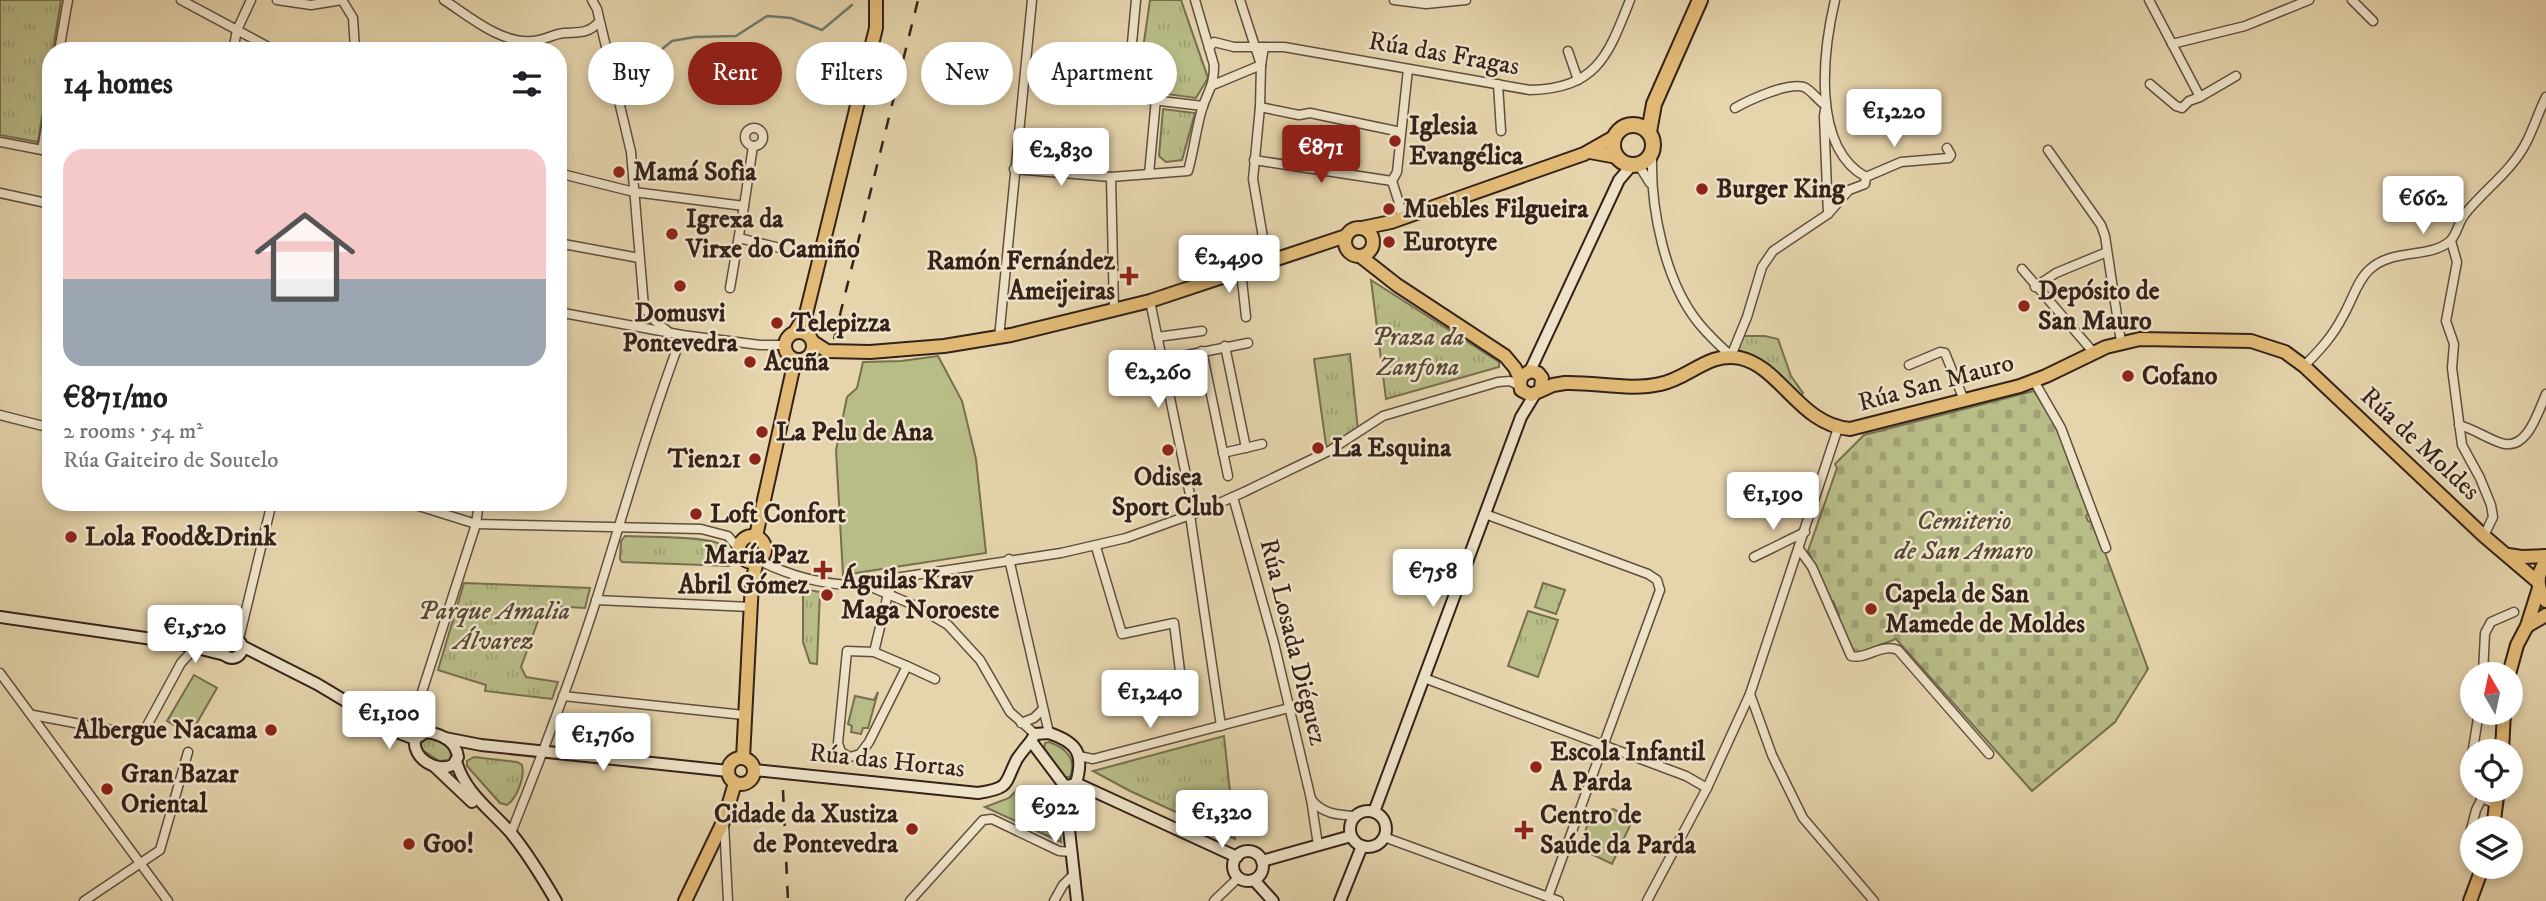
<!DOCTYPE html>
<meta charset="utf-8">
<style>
:root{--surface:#fff;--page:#f2f2f2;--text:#202124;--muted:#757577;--accent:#8f2418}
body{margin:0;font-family:"IM FELL DW Pica",serif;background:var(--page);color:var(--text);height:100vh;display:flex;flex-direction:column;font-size:26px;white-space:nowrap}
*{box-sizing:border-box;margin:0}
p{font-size:23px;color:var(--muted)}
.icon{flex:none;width:38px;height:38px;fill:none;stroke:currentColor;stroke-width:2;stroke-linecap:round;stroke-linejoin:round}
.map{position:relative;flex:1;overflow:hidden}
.panel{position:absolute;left:42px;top:42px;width:525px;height:469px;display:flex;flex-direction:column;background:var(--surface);border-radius:28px;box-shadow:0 4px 10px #0003}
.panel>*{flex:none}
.top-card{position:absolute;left:588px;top:42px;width:665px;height:63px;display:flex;gap:14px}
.needle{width:46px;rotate:351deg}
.buttons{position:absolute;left:2460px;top:662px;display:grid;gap:14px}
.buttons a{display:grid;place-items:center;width:63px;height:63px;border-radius:50%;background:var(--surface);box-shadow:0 4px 10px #0003;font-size:35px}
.price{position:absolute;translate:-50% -60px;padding:0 16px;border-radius:7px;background:#fff;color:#222;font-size:23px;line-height:46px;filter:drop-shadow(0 2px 4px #0008)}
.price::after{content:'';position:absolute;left:50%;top:42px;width:21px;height:16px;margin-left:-10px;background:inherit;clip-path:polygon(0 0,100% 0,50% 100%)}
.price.active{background:var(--accent);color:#fff}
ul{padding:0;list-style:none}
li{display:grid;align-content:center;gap:14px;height:371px;padding:0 21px}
li span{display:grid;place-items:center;height:217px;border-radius:21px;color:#555}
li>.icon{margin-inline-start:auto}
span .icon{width:126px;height:126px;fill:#fffc;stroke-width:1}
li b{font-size:30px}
h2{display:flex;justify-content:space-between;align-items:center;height:84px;padding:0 21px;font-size:30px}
.tag{padding:0 24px;border-radius:32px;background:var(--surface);box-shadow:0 4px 10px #0003;font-size:24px;line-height:63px}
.tag.active{background:var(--accent);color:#fff}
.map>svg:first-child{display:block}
.grass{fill:url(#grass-tufts);stroke:#766f50;stroke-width:2}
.cemetery{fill:url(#cemetery-stones);stroke:#766f50;stroke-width:2}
.garden{fill:#b8bc87;stroke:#766f50;stroke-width:2}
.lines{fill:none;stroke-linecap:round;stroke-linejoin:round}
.stream{stroke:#6f7c70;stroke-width:2.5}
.street-casing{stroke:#604e3e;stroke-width:11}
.secondary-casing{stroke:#34221a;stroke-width:14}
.primary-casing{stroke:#34221a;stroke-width:16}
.highway-casing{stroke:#34221a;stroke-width:18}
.street{stroke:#eee3c9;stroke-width:8}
.secondary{stroke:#eee3c9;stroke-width:10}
.primary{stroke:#e2ba76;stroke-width:12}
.highway{stroke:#e2ba76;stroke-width:14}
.rail{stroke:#34221a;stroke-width:2.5;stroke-dasharray:12 12;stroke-linecap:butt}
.poi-dot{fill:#8f2418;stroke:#eee3c9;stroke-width:2.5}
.labels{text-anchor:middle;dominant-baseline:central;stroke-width:5;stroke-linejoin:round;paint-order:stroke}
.street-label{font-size:26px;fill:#34221a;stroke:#eee3c9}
.poi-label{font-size:26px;font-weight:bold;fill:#34221a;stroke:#eee3c9;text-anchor:start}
.park-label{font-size:26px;font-style:italic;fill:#554835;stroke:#eee3c9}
</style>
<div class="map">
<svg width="2546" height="901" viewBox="0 0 2546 901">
<defs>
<pattern id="grass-tufts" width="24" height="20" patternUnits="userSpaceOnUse" patternTransform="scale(1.75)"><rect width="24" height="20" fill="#b8bc87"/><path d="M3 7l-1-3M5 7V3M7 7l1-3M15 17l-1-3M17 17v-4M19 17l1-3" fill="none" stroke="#9fa174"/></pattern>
<pattern id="cemetery-stones" width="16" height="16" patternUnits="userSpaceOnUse" patternTransform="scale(1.75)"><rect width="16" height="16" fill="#b8bc87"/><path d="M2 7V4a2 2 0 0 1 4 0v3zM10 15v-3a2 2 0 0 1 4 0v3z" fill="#9fa174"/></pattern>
</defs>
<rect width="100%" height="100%" fill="#e5d4ac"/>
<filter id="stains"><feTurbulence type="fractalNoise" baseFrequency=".00286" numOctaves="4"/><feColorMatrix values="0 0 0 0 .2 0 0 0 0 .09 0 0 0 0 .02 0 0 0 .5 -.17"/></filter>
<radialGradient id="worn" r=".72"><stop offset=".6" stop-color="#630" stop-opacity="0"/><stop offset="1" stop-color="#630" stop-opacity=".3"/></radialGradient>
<g class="grass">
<path d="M0 0H61L38 142 0 135Z"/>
<path d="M1150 0H1181L1208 78 1196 98 1137 90Z"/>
<path d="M1163 109 1195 113 1182 160 1166 162 1159 156Z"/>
<path d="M1371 280 1499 362V367L1386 399Z"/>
<path d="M1739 336H1765L1778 339 1791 376 1803 393 1797 400 1770 376 1731 356Z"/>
<path d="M1350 354 1358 430 1327 452 1314 359Z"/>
<path d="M625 536C641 537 712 536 721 545 725 550 727 560 729 566L622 562 620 559 621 541Z"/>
<path d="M464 583 590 588 585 608 551 606 541 613 521 667 526 677 558 682 552 699 485 691 486 685 438 670Z"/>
<path d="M1543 583 1565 590 1556 614 1535 607Z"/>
<path d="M803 589 820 592 817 664 810 663 803 642Z"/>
<path d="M1528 611 1558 620 1538 677 1508 666Z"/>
<path d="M1224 736 1235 839 1130 791 1093 771Z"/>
<path d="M426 738C436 738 448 743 451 754L450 760 439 761 421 749 420 740Z"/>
<path d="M474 757 517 762 522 765C525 777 517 798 507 805L500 803 467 766V761Z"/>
</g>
<path class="cemetery" d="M2034 391 2059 431 2089 513 2086 516 2088 521 2094 523 2148 669 2115 722 2032 791 1896 639 1856 654 1850 652 1835 617 1839 615 1833 601 1829 602 1808 551 1837 468 1835 464 1864 435Z"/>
<g class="garden">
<path d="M938 356 962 401 976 459 986 553 843 575 836 450 847 397 857 388 863 362 901 361Z"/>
<path d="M194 675 217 688 190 735 167 721Z"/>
<path d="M878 692 868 728H863L861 734 851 732 852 726 848 724 855 696 874 700Z"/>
<path d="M1049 742C1066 748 1077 759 1070 777H1065L1044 748 1045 743Z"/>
<path d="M1019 788 1039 808 1058 819 1061 842 985 807 1009 798Z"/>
<path d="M1613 809 1633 819 1612 864 1583 850 1582 841 1590 817Z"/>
</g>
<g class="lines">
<path class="stream" d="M651 58 672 41 695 37 736 36 767 16 791 18 822 30 852 5"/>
<g class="street-casing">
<g id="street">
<path d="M181 0 276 51"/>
<path d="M277 0 311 5 342 0 353 18 355 49"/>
<path d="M444 0C469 16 501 44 532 41 543 41 553 34 564 33 579 32 588 34 599 22"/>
<path d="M592 0 597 9 631 152 644 307 654 320 670 333"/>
<path d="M1136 0 1127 97 1203 106"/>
<path d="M1240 0 1261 65"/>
<path d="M1394 0 1426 4 1466 0"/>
<path d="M2149 0 2200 97 2236 76"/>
<path d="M2352 0 2373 21"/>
<path d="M2172 44 2245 26 2309 0"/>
<path d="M1264 47 1261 65 1260 107 1253 179 1267 261"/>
<path d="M1209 48 1214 42 1234 47H1284L1530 90C1598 88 1608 55 1630 0"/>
<path d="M59 51 68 0"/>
<path d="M233 51 237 30 251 0"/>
<path d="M335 51 371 48 375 51"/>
<path d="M507 51 512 40"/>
<path d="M1568 51 1578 80"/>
<path d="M1498 84 1501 131"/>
<path d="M2150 84 2176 106 2182 108 2189 101 2200 97"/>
<path d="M1213 85 1261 65"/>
<path d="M1260 107 1299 115 1310 113 1401 132"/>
<path d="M1735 108C1749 100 1788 82 1804 87 1811 90 1818 100 1825 105"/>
<path d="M1825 110 1824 116 1828 214"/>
<circle cx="754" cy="137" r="9"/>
<path d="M0 142 42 150 51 99"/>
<path d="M2048 150 2101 225 2105 236 2121 342"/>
<path d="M1650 155 1652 160C1651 210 1665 280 1697 321 1707 334 1719 345 1731 356L1747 317 1762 267 1773 251 1828 214 1849 190 1865 184 1866 177C1811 147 1823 51 1835 0"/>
<path d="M1254 160 1392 181"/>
<path d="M1638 164 1650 183"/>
<path d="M1014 169 1111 177 1188 171C1194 150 1196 129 1202 109 1208 90 1214 87 1214 65L1195 0"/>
<path d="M558 173 634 192 744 206 753 146"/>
<path d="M1149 174 1156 99"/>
<path d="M1111 177 1114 311"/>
<path d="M1866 177 1901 162 1949 158 1951 155 1947 148"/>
<path d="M0 193 51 204"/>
<path d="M1400 219 1401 209 1392 181 1397 172 1408 69"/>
<path d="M739 238 780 248"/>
<path d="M2451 241 2457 262 2446 321 2454 344 2452 368 2462 445 2480 478 2491 505 2493 517 2484 536"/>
<path d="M558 243 639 258"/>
<path d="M2022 269 2094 353"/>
<path d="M1241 271 1246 317"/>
<path d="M2035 287 2056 273 2107 252"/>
<path d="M730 288 744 206"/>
<path d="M1150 301 1194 514"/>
<path d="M558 312 682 335 760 345H784"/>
<path d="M1157 337 1202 331"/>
<path d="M999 338 1032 0"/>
<path d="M1225 346 1246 448"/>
<path d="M1202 351 1228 476"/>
<path d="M1162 360 1248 343"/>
<path d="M1909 365 1940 352 1945 353 1964 400"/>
<path d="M2304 366C2319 351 2333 336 2343 316 2352 301 2357 281 2369 270 2392 248 2427 259 2449 242 2457 236 2458 222 2465 214 2484 190 2513 170 2527 141 2534 127 2539 111 2546 97"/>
<path d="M2034 381 2061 428 2106 548"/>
<path d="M0 415 51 428"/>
<path d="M2459 425C2474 429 2486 438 2501 443 2527 452 2538 412 2546 394"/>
<path d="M1223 453 1262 444"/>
<path d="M1233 497 1274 643 1311 799 1318 845"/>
<path d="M406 502 476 524 701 529 728 536 739 549"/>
<path d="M1485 514 1648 574 1657 580 1660 590 1548 897"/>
<path d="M1190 515 1221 726"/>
<path d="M1096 547 1122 634 1174 623 1181 679"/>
<path d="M1799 549 1812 567 1851 656C1867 660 1880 643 1898 650L1989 754"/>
<path d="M1754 557 1805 532"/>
<path d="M1009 559 1049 733"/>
<path d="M758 560C788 575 815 583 848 585L1061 553 1126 538 1204 510 1244 492 1329 451 1383 416 1498 382 1510 381 1520 386"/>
<path d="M864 584 916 606 948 625 980 660 1010 712 1035 734"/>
<path d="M596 600 751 607"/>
<path d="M239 639 272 502"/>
<path d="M847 651 874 652 907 666 869 742 860 754 850 757 841 752 838 743Z"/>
<path d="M874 652 888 594 897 577"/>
<path d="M907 666 935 679"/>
<path d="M0 673 168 901"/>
<path d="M2483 674 2485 633 2491 622 2514 612"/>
<path d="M1424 678 1686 776 1707 788"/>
<path d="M1750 694 1772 755 1803 818 1874 901"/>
<path d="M563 696 744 715"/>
<path d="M33 715 138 735 143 733 181 663 194 649"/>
<path d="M1021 723 1034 718 1042 710"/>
<path d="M416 737 411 726 476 524 479 502"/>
<path d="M1079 756 1093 759 1289 708"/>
<path d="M2473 780 2471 761 2479 712"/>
<path d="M2476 789 2482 798 2497 805"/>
<path d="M1311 799C1322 814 1338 815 1355 816"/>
<path d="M724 823 728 901"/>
<path d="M511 833C541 758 570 681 595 604 623 514 649 423 682 335"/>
<path d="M1384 837 1559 901"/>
<path d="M2469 837 2476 810 2482 798"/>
<path d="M84 901 160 850 188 752"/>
<path d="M910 901 983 820 992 819 1059 851 1072 852"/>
<path d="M1054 901 1063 885 1074 874"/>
<path d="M1214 901 1238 878"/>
<path d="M1647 901 1707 788 1750 694 1838 428"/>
</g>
</g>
<g class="secondary-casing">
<g id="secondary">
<path d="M1530 371 1619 180 1632 165"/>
<path d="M0 617 173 642 225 655"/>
<circle cx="232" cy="648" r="10"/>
<path d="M179 642 224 641"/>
<path d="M242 646 317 684 399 733 415 739"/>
<path d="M426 732C441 734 456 741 458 757L453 765C436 773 412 758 415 739Z"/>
<path d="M1049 733C1076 742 1085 753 1076 783L1069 786 1064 785 1031 741 1035 734Z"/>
<path d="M445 738 481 745 728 771"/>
<path d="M456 761C465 793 490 809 511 833 528 854 542 877 556 901"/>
<path d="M434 766 472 802"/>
<path d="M755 770 978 793C1011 788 1004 784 1017 759 1021 753 1026 747 1031 741"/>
<path d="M1076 783 1237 857"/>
<path d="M1064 785 1077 901"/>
<circle cx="1368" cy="829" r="18"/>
<path d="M1374 812 1521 417 1535 394"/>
<circle cx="1248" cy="866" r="15"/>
<path d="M1262 861 1351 836"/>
<path d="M1254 880 1273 901"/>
<path d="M1340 901 1362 846"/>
</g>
</g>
<g class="primary-casing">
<g id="primary">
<path d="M1590 152 1617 157"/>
<circle cx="1359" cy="242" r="14"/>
<path d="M1362 228 1391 222 1584 154 1614 137"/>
<path d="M1360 256 1397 285 1505 356 1515 368 1520 379"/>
<circle cx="799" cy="346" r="14"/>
<path d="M795 332 806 314 876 28V0"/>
<path d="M813 342 827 351 870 352 944 346 1011 335 1150 301 1346 236"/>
<path d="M1541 390 1542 378 1538 373 1530 371 1522 376 1520 382 1521 390 1531 395 1553 385 1565 383C1596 382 1630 391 1660 384 1688 379 1709 351 1740 358 1781 367 1800 425 1850 429L2020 386 2046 376 2106 347 2140 339 2251 341 2285 352 2304 366 2484 536 2538 582"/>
<circle cx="752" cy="549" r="13"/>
<path d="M756 536 795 360"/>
<path d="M2508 555 2522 557 2546 556"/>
<path d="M2546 561C2536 575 2536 588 2546 601"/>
<path d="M2527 626 2546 615"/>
<path d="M2509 674 2517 645 2527 626 2539 588"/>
<path d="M2502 751 2504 712"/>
<circle cx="741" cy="771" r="13"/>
<path d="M743 758 752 582 757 561"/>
<path d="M2493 828 2498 789"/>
<path d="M685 901 724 820 735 783"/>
<path d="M2470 901 2483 866"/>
</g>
</g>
<g class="highway-casing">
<g id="highway">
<circle cx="1633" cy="145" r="20"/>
<path d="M1649 132 1654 104 1700 0"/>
</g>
</g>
<use href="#street" class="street"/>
<use href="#secondary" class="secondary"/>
<use href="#primary" class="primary"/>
<use href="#highway" class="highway"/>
<g class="rail">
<path d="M834 339 918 0"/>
<path d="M783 790 788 901"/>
</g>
</g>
<g class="poi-dot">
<circle cx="1395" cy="141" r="7"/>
<circle cx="619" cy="172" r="7"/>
<circle cx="1702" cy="189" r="7"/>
<circle cx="1389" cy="209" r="7"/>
<circle cx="672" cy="234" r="7"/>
<circle cx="1389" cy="242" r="7"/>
<path d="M1125.5 265.5h7v7h7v7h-7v7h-7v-7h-7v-7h7z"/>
<circle cx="680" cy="286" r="7"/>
<circle cx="2024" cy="306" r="7"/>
<circle cx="777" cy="323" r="7"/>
<circle cx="750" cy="362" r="7"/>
<circle cx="2128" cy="376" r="7"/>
<circle cx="762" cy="432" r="7"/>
<circle cx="1318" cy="448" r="7"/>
<circle cx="1168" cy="450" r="7"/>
<circle cx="755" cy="459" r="7"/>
<circle cx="696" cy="514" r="7"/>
<circle cx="71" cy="537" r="7"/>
<path d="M819.5 559.5h7v7h7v7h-7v7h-7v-7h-7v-7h7z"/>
<circle cx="827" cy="595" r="7"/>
<circle cx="1871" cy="609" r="7"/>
<circle cx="271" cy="730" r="7"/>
<circle cx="1536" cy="767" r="7"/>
<circle cx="107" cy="789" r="7"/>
<circle cx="912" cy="829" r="7"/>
<path d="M1520.5 819.5h7v7h7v7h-7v7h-7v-7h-7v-7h7z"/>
<circle cx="409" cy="844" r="7"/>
</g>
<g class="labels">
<g class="street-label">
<text transform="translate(1444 54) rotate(10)">Rúa das Fragas</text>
<text transform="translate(1936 383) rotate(-15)">Rúa San Mauro</text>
<text transform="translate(2420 444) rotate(43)">Rúa de Moldes</text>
<text transform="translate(1293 642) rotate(76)">Rúa Losada Diéguez</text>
<text transform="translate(887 761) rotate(6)">Rúa das Hortas</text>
</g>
<g class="poi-label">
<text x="1409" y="126">Iglesia<tspan x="1409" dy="30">Evangélica</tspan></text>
<text x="633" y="172">Mamá Sofìa</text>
<text x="1716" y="189">Burger King</text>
<text x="1403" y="209">Muebles Filgueira</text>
<text x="686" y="219">Igrexa da<tspan x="686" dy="30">Virxe do Camiño</tspan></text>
<text x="1403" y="242">Eurotyre</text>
<text x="1115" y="261" text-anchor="end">Ramón Fernández<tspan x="1115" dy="30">Ameijeiras</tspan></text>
<text x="2038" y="291">Depósito de<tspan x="2038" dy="30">San Mauro</tspan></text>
<text x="680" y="313" text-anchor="middle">Domusvi<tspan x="680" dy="30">Pontevedra</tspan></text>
<text x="791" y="323">Telepizza</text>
<text x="764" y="362">Acuña</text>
<text x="2142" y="376">Cofano</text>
<text x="776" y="432">La Pelu de Ana</text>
<text x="1332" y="448">La Esquina</text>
<text x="741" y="459" text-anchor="end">Tien21</text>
<text x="1168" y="477" text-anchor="middle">Odisea<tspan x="1168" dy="30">Sport Club</tspan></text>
<text x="710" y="514">Loft Confort</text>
<text x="85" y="537">Lola Food&amp;Drink</text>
<text x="809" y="555" text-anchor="end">María Paz<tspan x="809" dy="30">Abril Gómez</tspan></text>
<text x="841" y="580">Águilas Krav<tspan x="841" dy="30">Maga Noroeste</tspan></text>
<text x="1885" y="594">Capela de San<tspan x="1885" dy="30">Mamede de Moldes</tspan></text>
<text x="257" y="730" text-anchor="end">Albergue Nacama</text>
<text x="1550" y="752">Escola Infantil<tspan x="1550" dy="30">A Parda</tspan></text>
<text x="121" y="774">Gran Bazar<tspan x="121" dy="30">Oriental</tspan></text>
<text x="898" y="814" text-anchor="end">Cidade da Xustiza<tspan x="898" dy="30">de Pontevedra</tspan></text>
<text x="1540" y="815">Centro de<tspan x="1540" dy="30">Saúde da Parda</tspan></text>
<text x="423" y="844">Goo!</text>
</g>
<g class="park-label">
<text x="1418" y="337">Praza da<tspan x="1418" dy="30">Zanfona</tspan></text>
<text x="1964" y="521">Cemiterio<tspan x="1964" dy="30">de San Amaro</tspan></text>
<text x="494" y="611">Parque Amalia<tspan x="494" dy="30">Álvarez</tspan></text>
</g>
</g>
<rect width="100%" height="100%" filter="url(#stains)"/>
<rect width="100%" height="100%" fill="url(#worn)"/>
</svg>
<div class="buttons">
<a><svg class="needle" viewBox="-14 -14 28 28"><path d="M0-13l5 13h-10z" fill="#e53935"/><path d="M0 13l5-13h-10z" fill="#757577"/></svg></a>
<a><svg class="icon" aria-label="locate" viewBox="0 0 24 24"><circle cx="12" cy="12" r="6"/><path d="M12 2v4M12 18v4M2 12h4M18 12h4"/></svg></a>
<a><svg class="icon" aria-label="layers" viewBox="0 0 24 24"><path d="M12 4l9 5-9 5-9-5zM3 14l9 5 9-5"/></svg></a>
</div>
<b class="price" style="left:1894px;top:149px">€1,220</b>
<b class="price active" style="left:1321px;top:185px">€871</b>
<b class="price" style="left:1061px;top:188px">€2,830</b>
<b class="price" style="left:2423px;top:236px">€662</b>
<b class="price" style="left:1229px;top:295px">€2,490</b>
<b class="price" style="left:1158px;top:410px">€2,260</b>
<b class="price" style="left:1773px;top:532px">€1,190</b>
<b class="price" style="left:1433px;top:609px">€758</b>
<b class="price" style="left:195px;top:665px">€1,520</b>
<b class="price" style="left:1150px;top:730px">€1,240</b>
<b class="price" style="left:389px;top:751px">€1,100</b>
<b class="price" style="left:603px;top:773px">€1,760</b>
<b class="price" style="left:1055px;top:845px">€922</b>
<b class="price" style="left:1222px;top:850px">€1,320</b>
<div class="top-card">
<a class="tag">Buy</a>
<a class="tag active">Rent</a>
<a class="tag">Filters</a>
<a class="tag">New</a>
<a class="tag">Apartment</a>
</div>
<section class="panel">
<h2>14 homes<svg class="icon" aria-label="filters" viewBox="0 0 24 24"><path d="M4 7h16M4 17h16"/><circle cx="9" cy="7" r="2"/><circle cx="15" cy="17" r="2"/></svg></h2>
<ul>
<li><span style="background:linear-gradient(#f6c9c9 60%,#9aa5b1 0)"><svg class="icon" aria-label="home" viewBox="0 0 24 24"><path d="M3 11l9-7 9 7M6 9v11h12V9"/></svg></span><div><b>€871/mo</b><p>2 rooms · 54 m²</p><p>Rúa Gaiteiro de Soutelo</p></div></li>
</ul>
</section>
</div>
